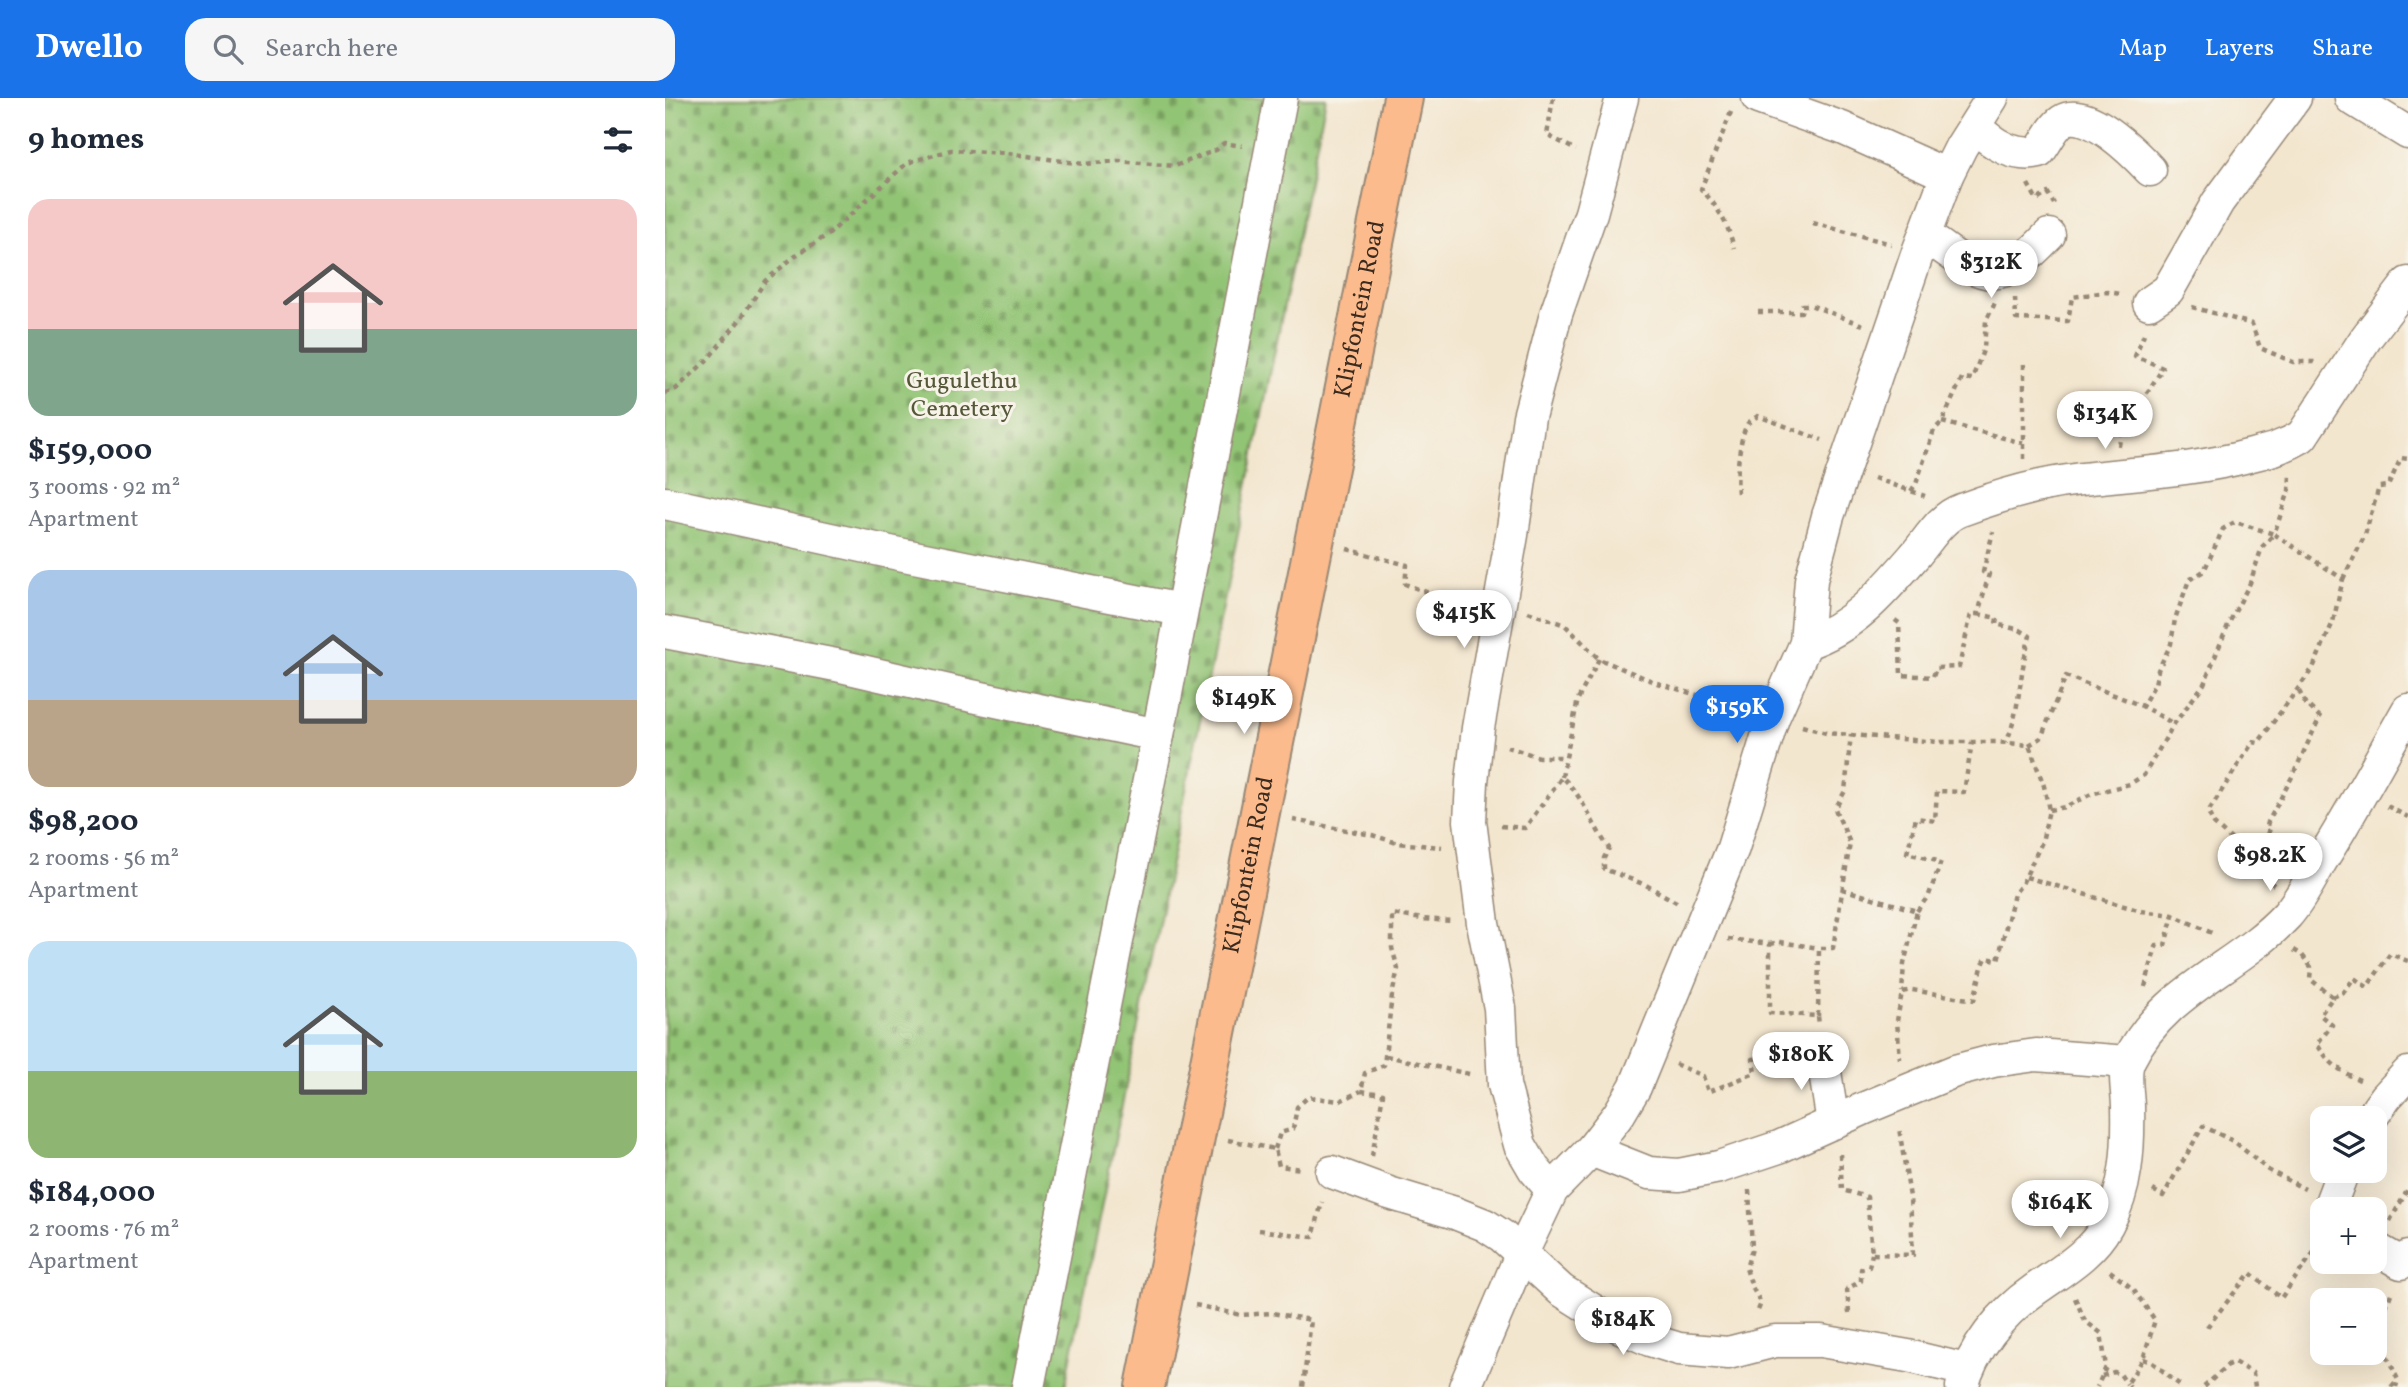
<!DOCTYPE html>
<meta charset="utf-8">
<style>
:root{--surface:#fff;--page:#f6f6f7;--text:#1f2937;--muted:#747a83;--accent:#1a73e8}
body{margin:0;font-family:Vollkorn,serif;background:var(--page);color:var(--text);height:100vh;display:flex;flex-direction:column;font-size:26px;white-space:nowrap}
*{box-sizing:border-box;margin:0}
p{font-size:23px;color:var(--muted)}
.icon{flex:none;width:38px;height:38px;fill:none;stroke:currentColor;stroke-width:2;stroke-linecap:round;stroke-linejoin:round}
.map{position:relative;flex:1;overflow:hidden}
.panel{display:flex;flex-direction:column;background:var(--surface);width:665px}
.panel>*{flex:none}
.fabs{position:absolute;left:1645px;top:1008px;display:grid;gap:14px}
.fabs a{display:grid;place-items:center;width:77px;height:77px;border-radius:14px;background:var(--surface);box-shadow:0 7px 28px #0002;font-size:35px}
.price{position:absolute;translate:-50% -60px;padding:0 16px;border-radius:24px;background:#fff;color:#222;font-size:23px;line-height:46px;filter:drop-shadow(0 2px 4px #0008)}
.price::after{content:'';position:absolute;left:50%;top:42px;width:21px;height:16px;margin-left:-10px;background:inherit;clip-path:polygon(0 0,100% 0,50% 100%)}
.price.active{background:var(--accent);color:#fff}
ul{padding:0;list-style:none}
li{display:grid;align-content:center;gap:14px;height:371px;padding:0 28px}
li span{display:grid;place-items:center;height:217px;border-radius:21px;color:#555}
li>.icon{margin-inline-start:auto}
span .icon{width:126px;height:126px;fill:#fffc;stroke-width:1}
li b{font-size:30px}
h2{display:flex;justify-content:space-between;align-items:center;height:84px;padding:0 28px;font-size:30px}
header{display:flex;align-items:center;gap:42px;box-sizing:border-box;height:98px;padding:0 35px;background:var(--accent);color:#fff}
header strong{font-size:33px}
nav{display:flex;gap:38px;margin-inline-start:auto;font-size:24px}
.search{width:490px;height:63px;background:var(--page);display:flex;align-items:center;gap:18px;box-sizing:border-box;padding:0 24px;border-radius:21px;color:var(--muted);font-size:26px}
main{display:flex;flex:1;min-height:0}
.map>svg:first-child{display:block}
.cemetery{fill:url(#cemetery-stones);stroke:#667749;stroke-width:2}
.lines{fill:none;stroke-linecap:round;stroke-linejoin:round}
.minor-casing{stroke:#978876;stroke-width:35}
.major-casing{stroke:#978876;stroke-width:42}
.path{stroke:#978876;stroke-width:4.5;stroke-dasharray:5 5;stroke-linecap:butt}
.minor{stroke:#fff;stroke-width:32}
.major{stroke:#fbbb8d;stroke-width:38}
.labels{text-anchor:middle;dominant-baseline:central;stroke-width:6;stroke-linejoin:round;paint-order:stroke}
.street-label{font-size:24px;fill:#3b2a1e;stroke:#f7f3e8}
.park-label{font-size:24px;fill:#555838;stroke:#f7f3e8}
</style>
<header>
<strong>Dwello</strong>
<div class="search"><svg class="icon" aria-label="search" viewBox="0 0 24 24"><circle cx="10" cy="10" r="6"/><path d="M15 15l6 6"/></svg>Search here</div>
<nav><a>Map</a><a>Layers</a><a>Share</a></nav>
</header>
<main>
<section class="panel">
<h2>9 homes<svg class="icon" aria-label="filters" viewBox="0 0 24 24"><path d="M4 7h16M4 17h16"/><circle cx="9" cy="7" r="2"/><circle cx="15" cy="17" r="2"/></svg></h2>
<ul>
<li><span style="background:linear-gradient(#f6c9c9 60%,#7fa58c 0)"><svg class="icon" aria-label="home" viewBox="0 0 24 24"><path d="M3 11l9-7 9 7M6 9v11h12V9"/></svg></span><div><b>$159,000</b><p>3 rooms · 92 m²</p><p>Apartment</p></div></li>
<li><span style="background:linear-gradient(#a9c7e8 60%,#b9a48a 0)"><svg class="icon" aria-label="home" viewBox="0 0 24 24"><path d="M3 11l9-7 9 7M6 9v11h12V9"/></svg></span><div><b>$98,200</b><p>2 rooms · 56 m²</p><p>Apartment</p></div></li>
<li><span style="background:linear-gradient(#bfe0f5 60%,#8fb573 0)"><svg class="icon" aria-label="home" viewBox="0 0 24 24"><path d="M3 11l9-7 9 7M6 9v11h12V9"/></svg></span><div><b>$184,000</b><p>2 rooms · 76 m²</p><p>Apartment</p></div></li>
</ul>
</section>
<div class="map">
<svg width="1743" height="1289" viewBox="0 0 1743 1289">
<defs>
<pattern id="cemetery-stones" width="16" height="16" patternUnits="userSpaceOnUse" patternTransform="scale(1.75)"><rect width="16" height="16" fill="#92c474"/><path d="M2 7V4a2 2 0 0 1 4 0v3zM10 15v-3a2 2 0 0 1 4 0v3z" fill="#789f5f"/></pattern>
</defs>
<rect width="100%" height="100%" fill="#f7f3e8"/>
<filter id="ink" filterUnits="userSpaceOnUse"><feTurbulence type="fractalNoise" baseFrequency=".0143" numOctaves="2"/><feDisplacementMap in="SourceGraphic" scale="14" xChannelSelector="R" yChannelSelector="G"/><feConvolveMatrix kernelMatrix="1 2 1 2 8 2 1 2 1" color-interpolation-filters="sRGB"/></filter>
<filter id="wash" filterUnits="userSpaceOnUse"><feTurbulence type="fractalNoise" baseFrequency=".00686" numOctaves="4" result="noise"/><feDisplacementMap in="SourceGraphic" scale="28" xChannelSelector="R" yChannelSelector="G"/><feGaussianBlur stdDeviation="1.57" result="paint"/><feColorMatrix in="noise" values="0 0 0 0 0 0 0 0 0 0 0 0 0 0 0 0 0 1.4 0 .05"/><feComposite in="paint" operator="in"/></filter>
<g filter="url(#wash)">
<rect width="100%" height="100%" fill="#f3e6cf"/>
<path class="cemetery" d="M0 0H661L400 1289H0Z"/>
</g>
<g filter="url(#ink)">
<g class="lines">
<g class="minor-casing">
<g id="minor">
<path d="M1093 0 1177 30 1282 77"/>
<path d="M1686 0 1743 35"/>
<path d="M1311 29C1327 46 1350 60 1374 54 1381 45 1388 29 1397 23 1422 7 1470 56 1485 72"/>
<path d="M1260 137C1319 179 1329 195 1384 137"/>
<path d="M1484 205 1503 192 1553 104 1630 0"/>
<path d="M0 405 234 456 516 512"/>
<path d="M0 534 171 567 293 595 493 637"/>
<path d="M1141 545C1188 530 1219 493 1251 456 1264 441 1276 419 1296 412 1333 398 1370 387 1409 382 1467 375 1526 373 1583 358 1602 353 1620 349 1637 338L1701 240 1743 185"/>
<path d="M1157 955 1168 1025"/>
<path d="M1706 1020 1721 999 1743 975"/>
<path d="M926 1052 984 1075 1014 1077 1054 1069 1114 1049 1200 1010 1290 973 1328 963 1371 957 1463 964"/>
<path d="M667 1074 724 1095 790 1115 820 1127 837 1138 896 1192 953 1228 985 1242 1014 1251 1063 1255 1110 1243H1156L1243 1258 1301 1272"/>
<path d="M887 1092 869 1071 855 1047 839 987 835 910 818 825 805 723 807 684 813 630 847 437 864 319 891 216 926 115 957 0"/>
<path d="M1671 1111 1667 1102 1678 1073"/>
<path d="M1710 1150 1736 1165 1743 1159"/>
<path d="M363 1289 493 637 616 0"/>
<path d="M800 1289 856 1157 887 1092 926 1052 954 1016 970 989 1068 750 1108 620 1141 545 1146 482 1163 418 1253 154 1282 77 1296 49 1327 0"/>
<path d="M1297 1289C1307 1252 1336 1215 1368 1193 1394 1174 1426 1157 1442 1127 1462 1092 1464 1049 1463 1009 1463 995 1458 975 1464 962 1499 891 1572 871 1622 817 1636 801 1646 781 1656 763 1687 714 1714 663 1743 612"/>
</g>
</g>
<g class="major-casing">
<g id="major">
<path id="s1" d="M480 1289 738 0"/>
</g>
</g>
<g class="path">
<path d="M888 0 882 37 911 52"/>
<path d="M1066 14 1036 91C1053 109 1063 126 1069 150"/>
<path d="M1363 86 1372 102 1383 95 1389 106"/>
<path d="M1148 125 1226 146"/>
<path d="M1350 200 1351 221 1403 223 1407 199 1442 194 1456 196"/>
<path d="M1527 209 1587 226 1595 250 1628 264H1650"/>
<path d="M1093 214H1136L1137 207H1145L1198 227"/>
<path d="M0 295 11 291 43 261 77 219 100 183 131 157 164 136 242 65 286 52 342 55 418 66 453 63 510 68 551 52 559 45 577 48"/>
<path d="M1277 324 1358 345"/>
<path d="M1454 348 1456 335 1498 270 1470 258 1479 236"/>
<path d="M1359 361V263"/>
<path d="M1209 380 1260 398"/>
<path d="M1246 393 1251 386 1269 332 1277 324 1297 280 1307 281 1319 250 1321 223 1330 205"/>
<path d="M1073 395C1071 379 1074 338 1083 325 1084 324 1091 319 1093 318L1157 342"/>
<path d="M682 451 742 467 740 486 775 499 804 505"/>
<path d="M1678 481 1700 437 1714 389 1723 388 1736 360 1743 361"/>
<path d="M863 514 900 527 934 561 992 585 1079 611"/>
<path d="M1313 516 1332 520 1331 526 1355 532 1365 538C1354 573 1356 611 1341 645"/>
<path d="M1230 522 1234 525 1236 577 1268 579 1271 570 1294 569 1306 516H1313L1324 476 1318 474 1328 434"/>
<path d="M1137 628 1161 635 1274 644H1331L1364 647 1379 688 1384 712 1377 744 1357 786 1349 796 1333 862 1321 860 1317 869 1309 902 1247 892 1237 894 1232 923 1235 961"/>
<path d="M1364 647 1376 640 1401 578 1477 608 1509 626"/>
<path d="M842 649 874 659H899"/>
<path d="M897 679 913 601 934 561"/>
<path d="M1722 708 1743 719"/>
<path d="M1384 712 1400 709 1426 696 1465 686 1479 677 1509 626 1539 586 1563 527 1585 485 1597 449 1609 436 1570 424 1558 431 1539 473 1524 482 1510 521 1506 546 1493 572 1490 586 1477 608"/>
<path d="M628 722 707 737 732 745 777 749"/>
<path d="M836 728 860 730 897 679C918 698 927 727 944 750L939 760V771L981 787 1013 805"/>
<path d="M1597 768 1549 726 1543 714 1588 644 1593 645 1648 570 1668 524 1678 481 1609 436 1624 393 1625 377"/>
<path d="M1361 779 1476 813 1508 817"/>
<path d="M1609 787 1593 775 1613 738 1601 732 1603 724 1627 679 1655 619 1640 605 1633 591"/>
<path d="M1177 791 1252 813 1239 866 1237 894"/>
<path d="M1252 813 1264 797 1276 764 1242 755 1251 720 1270 723 1272 693 1299 694 1307 644"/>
<path d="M1063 841 1105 846V915L1153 918 1154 927"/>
<path d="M1105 846 1115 844 1154 850"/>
<path d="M1629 852 1637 857 1646 869 1645 881 1668 899 1655 917 1667 927 1652 946C1664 966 1676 974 1697 983"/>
<path d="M1480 889 1490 852 1492 847H1500L1508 817 1549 836"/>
<path d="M1668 899 1679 894 1689 880 1702 889 1725 856 1743 863"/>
<path d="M1153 918 1154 850H1168L1185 745 1170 711 1180 693 1186 636"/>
<path d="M721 958 809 977"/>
<path d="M1010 966 1038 978 1043 994 1090 975 1088 961 1128 958"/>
<path d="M563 1042 610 1051 614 1068 637 1071"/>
<path d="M610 1051 615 1035 628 1031 632 1009 643 999 675 1003 696 993"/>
<path d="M1175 1056 1177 1092 1202 1099 1207 1156 1248 1157 1245 1099 1234 1030"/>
<path d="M707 1058 718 996 696 993 700 975 719 967 727 897 733 871 727 850V816L757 821 787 823"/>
<path d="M1084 1092 1087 1151 1081 1170 1087 1189 1096 1205 1092 1215"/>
<path d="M1488 1092 1498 1098 1538 1028 1570 1044 1603 1072 1640 1091"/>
<path d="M1728 1122 1726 1121 1743 1091"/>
<path d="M594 1132 648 1139 657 1104"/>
<path d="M1445 1173 1468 1191 1490 1222 1478 1261 1462 1286 1465 1289"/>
<path d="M1410 1200 1420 1223 1436 1235 1441 1269 1432 1289"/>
<path d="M530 1207 576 1217 607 1215 646 1222 638 1289"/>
<path d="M1184 1215 1182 1191 1196 1183V1171L1204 1169 1207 1156"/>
<path d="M1542 1229 1585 1175 1616 1200 1657 1143"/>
<path d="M1710 1238 1727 1193"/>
<path d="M1710 1242 1723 1260 1733 1282 1731 1289"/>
<path d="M1478 1261C1494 1265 1503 1281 1519 1289"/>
<path d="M1437 1278 1449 1274 1455 1276 1462 1286"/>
<path d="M1539 1289 1564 1266 1569 1264 1588 1275 1590 1289"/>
<path d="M1726 1289 1733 1282"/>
</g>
<use href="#minor" class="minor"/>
<use href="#major" class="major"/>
</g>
</g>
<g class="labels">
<g class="street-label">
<text stroke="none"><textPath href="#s1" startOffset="1099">Klipfontein Road</textPath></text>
<text stroke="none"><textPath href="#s1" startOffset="532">Klipfontein Road</textPath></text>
</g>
<g class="park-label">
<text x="297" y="284">Gugulethu<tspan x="297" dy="28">Cemetery</tspan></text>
</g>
</g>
</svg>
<div class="fabs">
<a><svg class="icon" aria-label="layers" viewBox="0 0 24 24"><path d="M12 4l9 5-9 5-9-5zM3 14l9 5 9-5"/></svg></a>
<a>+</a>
<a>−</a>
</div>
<b class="price" style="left:1326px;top:202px">$312K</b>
<b class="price" style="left:1440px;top:353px">$134K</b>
<b class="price" style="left:799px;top:552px">$415K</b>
<b class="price" style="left:579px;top:638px">$149K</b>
<b class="price active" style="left:1072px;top:647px">$159K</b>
<b class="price" style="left:1605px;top:795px">$98.2K</b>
<b class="price" style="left:1136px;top:994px">$180K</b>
<b class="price" style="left:1395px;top:1142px">$164K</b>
<b class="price" style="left:958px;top:1259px">$184K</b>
</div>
</main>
